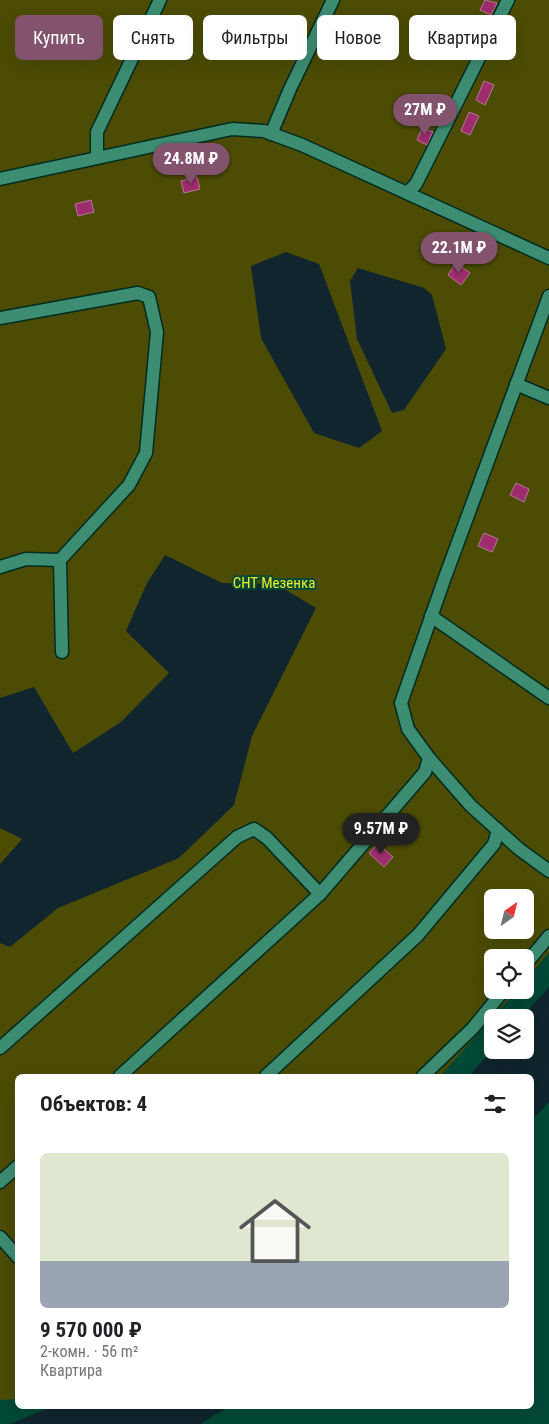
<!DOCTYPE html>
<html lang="ru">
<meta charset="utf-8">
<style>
:root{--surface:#fff;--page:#f2f2f2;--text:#202124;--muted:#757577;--line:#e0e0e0;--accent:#83526d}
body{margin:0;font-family:"Roboto Condensed",sans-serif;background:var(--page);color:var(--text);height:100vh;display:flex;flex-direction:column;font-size:19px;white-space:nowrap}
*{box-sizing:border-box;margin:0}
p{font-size:16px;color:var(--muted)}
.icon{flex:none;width:28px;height:28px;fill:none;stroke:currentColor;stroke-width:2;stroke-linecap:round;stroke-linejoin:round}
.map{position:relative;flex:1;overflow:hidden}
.drawer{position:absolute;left:15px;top:1074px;width:519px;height:335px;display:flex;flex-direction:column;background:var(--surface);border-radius:8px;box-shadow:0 5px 20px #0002}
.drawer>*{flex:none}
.banner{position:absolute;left:15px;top:15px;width:520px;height:45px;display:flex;gap:10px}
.needle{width:32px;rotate:35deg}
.fabs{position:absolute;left:484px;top:889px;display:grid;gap:10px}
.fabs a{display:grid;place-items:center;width:50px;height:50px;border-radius:8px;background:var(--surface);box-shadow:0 5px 20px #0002;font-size:25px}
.price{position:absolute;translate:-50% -42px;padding:0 11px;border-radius:18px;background:var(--accent);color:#fff;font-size:16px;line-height:32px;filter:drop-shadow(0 1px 2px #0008)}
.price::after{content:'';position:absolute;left:50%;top:30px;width:15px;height:11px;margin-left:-8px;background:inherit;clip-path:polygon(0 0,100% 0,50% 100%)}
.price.selected{background:#222;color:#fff}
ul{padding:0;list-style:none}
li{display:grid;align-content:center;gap:10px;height:265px;padding:0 25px}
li+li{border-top:1px solid var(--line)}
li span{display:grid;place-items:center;height:155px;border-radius:8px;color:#555}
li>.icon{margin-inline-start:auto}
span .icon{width:90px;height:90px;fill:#fffc;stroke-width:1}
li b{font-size:21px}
h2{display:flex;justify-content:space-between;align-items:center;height:60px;padding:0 25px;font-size:21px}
.chip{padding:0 18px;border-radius:8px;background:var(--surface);box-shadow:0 5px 20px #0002;font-size:18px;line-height:45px}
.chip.selected{background:var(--accent);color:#fff}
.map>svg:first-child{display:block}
.green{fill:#4c4c05;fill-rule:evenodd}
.water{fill:#10252e}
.building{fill:#9e2d6e;stroke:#b97998}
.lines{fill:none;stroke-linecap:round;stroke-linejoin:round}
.minor-casing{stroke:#002c1f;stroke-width:15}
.minor{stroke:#3d8d73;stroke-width:12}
.labels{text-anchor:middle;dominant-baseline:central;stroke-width:4;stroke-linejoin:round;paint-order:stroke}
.park-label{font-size:15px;fill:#efed2a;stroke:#024936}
</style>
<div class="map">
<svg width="549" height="1424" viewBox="0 0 549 1424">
<rect width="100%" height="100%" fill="#024936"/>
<path class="green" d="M0 0H549V952L525 981V958H492V990H517L440 1076H18L17 1399 0 1400ZM492 898H525V930H492Z"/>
<g class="water">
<path d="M286 252 319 264 382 431 359 448 314 433 261 338 251 266Z"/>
<path d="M358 268 424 288 432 295 446 349 404 410 392 413 357 339 350 281Z"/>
<path d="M165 555 222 583 276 584 316 608 252 736 234 805 179 858 58 908 10 947 0 943V864L22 839 0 828V698L34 687 73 753 121 722 169 673 126 631 147 583Z"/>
<path d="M549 987V1102L531 1121V1076H469L492 1050H525V1018L522 1017Z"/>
<path d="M54 1406H230L200 1424H10Z"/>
</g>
<g class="building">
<path d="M485 0 497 3 491 15 480 10Z"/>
<path d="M295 35 305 39 299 52 289 47Z"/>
<path d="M484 81 494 85 485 105 476 100Z"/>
<path d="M469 112 479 116 470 135 461 131Z"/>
<path d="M422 128 433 132 427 145 417 140Z"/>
<path d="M197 177 200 189 184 193 181 181Z"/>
<path d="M91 200 94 212 78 216 75 204Z"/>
<path d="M456 263 470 273 461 285 448 275Z"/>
<path d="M516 483 529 489 524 502 510 495Z"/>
<path d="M484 533 498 539 492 552 478 546Z"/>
<path d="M378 844 393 857 384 867 369 853Z"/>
</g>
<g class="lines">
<g class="minor-casing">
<g id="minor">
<path d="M271 134 290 89 333 0"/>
<path d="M97 158V132L160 0"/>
<path d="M0 179 232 129 264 131 302 145 549 258"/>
<path d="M407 193 416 184 508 0"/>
<path d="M549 296 444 580 401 703 408 729 429 758 471 806 519 849 549 871"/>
<path d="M0 318 138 293 149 297 157 332 146 453 129 485 60 560 62 652"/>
<path d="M516 384 549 398"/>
<path d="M0 567 26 559 60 560"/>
<path d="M431 616 549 698"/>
<path d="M525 965 549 936"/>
<path d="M0 1048 237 837 254 829 267 838 320 894"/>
<path d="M120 1076 320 894 425 772 429 758"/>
<path d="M266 1076 418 935 494 844 498 830"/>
<path d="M423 1076 473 1028 504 990"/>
<path d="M0 1182 18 1166"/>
<path d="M0 1237 18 1257"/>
</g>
</g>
<use href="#minor" class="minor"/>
</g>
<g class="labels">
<g class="park-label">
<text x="274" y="583">СНТ Мезенка</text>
</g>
</g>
</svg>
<div class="fabs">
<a><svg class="needle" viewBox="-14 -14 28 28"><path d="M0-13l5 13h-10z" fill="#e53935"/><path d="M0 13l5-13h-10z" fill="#757577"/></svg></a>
<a><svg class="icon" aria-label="locate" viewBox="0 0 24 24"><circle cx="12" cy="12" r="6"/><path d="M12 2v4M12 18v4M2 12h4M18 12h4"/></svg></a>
<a><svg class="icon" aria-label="layers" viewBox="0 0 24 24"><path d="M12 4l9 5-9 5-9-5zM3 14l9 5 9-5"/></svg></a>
</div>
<b class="price" style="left:425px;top:136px">27M ₽</b>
<b class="price" style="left:191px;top:185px">24.8M ₽</b>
<b class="price" style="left:459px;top:274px">22.1M ₽</b>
<b class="price selected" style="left:381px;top:855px">9.57M ₽</b>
<div class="banner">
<a class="chip selected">Купить</a>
<a class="chip">Снять</a>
<a class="chip">Фильтры</a>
<a class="chip">Новое</a>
<a class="chip">Квартира</a>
</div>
<section class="drawer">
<h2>Объектов: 4<svg class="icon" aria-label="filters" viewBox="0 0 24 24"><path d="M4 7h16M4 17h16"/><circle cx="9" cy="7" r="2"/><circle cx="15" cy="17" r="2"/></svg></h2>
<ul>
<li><span style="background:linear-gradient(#dfe7d0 70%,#9aa5b1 0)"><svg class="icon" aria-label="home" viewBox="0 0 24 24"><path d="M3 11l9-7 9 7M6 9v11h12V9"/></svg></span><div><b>9 570 000 ₽</b><p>2-комн. · 56 m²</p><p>Квартира</p></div></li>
</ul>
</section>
</div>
